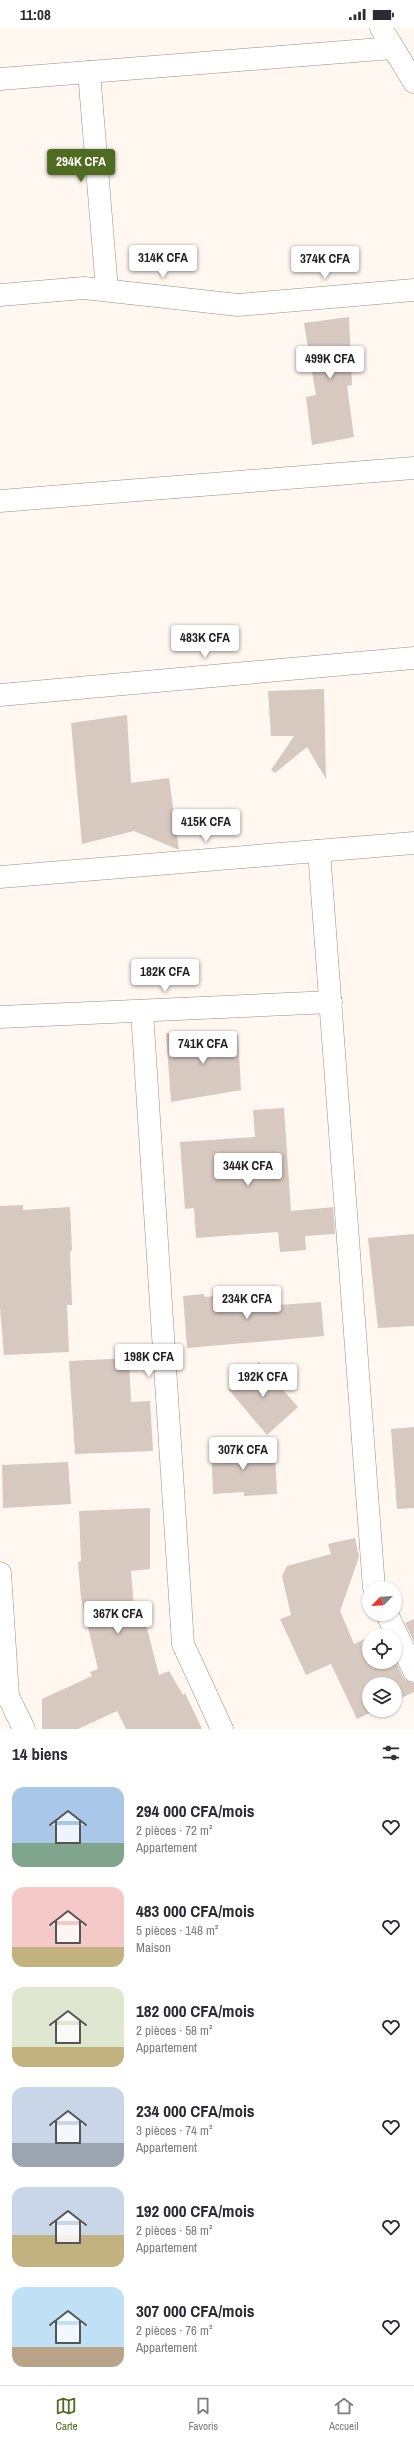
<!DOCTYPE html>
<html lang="fr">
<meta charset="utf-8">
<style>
:root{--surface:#fff;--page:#f7f7f7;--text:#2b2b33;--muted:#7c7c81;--line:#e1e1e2;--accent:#4f6b1f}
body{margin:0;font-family:"Archivo Narrow",sans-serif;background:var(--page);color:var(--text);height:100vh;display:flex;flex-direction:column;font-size:15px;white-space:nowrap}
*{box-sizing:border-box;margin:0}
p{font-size:13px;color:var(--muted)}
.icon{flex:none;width:22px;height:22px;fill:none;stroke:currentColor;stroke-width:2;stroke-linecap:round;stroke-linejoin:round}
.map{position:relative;height:1701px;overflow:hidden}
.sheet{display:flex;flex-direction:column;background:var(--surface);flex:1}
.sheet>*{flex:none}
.needle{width:26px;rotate:246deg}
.controls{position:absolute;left:362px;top:1553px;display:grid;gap:8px}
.controls a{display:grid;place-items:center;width:40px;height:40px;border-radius:50%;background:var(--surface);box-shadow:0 1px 3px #0004;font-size:20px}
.price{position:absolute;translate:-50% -34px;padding:0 9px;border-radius:4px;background:#fff;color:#222;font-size:13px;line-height:26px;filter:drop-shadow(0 1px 2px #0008)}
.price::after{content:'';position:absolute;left:50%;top:24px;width:12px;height:9px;margin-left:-6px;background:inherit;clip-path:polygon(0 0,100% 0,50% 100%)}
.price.on{background:var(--accent);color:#fff}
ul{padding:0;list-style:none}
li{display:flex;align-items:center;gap:12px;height:100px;padding:0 12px}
li span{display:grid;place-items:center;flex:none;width:112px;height:80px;border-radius:12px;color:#555}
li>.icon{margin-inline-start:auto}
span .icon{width:48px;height:48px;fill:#fffc;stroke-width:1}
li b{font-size:17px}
h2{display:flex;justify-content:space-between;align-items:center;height:48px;padding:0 12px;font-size:17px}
.status{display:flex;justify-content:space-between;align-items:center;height:28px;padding:0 20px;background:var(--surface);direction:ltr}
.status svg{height:11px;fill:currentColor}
.menu{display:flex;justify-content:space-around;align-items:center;height:56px;border-top:1px solid var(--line);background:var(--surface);font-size:11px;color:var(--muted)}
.menu a{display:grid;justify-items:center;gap:2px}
.menu .on{color:var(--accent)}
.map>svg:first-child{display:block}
.building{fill:#d8c9c0}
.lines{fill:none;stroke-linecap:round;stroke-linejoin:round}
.minor-casing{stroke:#998e82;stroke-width:23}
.minor{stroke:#fff;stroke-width:22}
</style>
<div class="status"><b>11:08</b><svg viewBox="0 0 49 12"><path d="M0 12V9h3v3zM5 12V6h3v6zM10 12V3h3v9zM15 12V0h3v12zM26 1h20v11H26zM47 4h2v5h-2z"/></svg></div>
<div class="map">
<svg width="414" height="1701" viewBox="0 0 414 1701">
<rect width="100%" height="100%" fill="#fff7f0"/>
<g class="building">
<path d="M349 289 352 357 347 358 354 409 312 417 306 369 316 367 304 295Z"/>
<path d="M324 661 326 751 307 719 275 745 271 742 294 708H271L268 663Z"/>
<path d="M127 687 131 755 169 750 179 822 134 803 82 816 71 695Z"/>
<path d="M166 1005 238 1007 241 1062 171 1074Z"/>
<path d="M284 1080 291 1183 333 1179 335 1206 305 1208 306 1222 280 1224 278 1204 196 1210 194 1180 185 1181 180 1114 255 1109 253 1082Z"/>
<path d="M23 1177V1182L70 1179 72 1223H70L72 1277H67L69 1324 4 1327 0 1280V1178Z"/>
<path d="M414 1206V1298L378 1300 368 1210Z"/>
<path d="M263 1263 265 1278 321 1274 324 1308 187 1320 183 1268 204 1266 205 1269Z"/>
<path d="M129 1330 131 1374 150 1373 153 1423 75 1426 69 1333Z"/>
<path d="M259 1334 298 1379 267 1407 228 1361Z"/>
<path d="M414 1399V1480L397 1481 391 1401Z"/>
<path d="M257 1416 243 1428 275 1426 277 1466 244 1468V1464L213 1466 211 1417Z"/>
<path d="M68 1434 71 1476 3 1480 2 1437Z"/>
<path d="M150 1480V1541L131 1543 135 1592 144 1589 159 1647 169 1643 183 1667 185 1665 202 1701H126L117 1683 78 1701H42V1671L92 1648 90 1644 98 1641 81 1570 78 1534 81 1533 79 1483Z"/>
<path d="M355 1510 359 1529 340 1583 354 1616 369 1609V1634H395V1632L403 1649 407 1653 414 1655V1664L395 1673V1656H369V1682H376L357 1691 331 1636 306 1647 280 1591 291 1587 282 1548 287 1538 331 1526 328 1516Z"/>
<path d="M414 1591V1614L405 1595Z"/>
</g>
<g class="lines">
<g class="minor-casing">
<g id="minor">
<path d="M381 0 414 54"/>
<path d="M89 44 107 262"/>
<path d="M0 51 393 20"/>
<path d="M0 267 84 260 238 277 414 262"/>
<path d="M0 473 414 440"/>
<path d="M0 667 414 630"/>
<path d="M319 823 374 1560"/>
<path d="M0 849 414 815"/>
<path d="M142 983 183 1616 222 1701"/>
<path d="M0 989 331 974"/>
<path d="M0 1545 8 1668 24 1701"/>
<path d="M387 1586 414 1643"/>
</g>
</g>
<use href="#minor" class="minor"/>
</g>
</svg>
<div class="controls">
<a><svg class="needle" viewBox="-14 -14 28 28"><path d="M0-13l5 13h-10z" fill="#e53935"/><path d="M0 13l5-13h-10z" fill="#7c7c81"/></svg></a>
<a><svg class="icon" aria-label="locate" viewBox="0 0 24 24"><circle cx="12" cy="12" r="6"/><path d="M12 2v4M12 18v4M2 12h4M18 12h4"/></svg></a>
<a><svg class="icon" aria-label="layers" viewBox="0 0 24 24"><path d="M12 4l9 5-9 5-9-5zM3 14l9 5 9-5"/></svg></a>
</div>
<b class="price on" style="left:81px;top:155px">294K CFA</b>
<b class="price" style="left:163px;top:251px">314K CFA</b>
<b class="price" style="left:325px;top:252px">374K CFA</b>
<b class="price" style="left:330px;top:352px">499K CFA</b>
<b class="price" style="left:205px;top:631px">483K CFA</b>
<b class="price" style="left:206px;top:815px">415K CFA</b>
<b class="price" style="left:165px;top:965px">182K CFA</b>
<b class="price" style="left:203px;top:1037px">741K CFA</b>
<b class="price" style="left:248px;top:1159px">344K CFA</b>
<b class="price" style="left:247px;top:1292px">234K CFA</b>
<b class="price" style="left:149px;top:1350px">198K CFA</b>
<b class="price" style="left:263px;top:1370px">192K CFA</b>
<b class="price" style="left:243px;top:1443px">307K CFA</b>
<b class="price" style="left:118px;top:1607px">367K CFA</b>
</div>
<section class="sheet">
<h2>14 biens<svg class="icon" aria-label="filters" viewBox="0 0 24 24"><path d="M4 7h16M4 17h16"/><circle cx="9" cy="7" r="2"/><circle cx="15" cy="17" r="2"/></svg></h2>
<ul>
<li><span style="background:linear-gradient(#a9c7e8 70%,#7fa58c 0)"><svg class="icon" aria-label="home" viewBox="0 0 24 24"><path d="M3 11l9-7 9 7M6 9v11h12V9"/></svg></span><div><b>294 000 CFA/mois</b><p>2 pièces · 72 m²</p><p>Appartement</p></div><svg class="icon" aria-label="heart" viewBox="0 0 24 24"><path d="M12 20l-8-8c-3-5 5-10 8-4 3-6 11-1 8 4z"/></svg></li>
<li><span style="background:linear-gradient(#f6c9c9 75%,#c2b280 0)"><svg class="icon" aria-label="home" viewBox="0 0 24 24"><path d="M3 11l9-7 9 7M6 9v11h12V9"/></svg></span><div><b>483 000 CFA/mois</b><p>5 pièces · 148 m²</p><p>Maison</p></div><svg class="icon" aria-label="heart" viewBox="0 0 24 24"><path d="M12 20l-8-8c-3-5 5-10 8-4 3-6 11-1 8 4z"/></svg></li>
<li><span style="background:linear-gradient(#dfe7d0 75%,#c2b280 0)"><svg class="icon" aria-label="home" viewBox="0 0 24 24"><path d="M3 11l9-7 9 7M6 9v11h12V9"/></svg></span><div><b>182 000 CFA/mois</b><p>2 pièces · 58 m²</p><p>Appartement</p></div><svg class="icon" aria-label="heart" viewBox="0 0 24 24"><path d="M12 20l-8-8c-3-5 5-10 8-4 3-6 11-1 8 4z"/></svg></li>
<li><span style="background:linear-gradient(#c9d6e8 70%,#9aa5b1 0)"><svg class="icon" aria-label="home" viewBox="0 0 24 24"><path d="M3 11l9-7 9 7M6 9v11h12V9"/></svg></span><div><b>234 000 CFA/mois</b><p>3 pièces · 74 m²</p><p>Appartement</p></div><svg class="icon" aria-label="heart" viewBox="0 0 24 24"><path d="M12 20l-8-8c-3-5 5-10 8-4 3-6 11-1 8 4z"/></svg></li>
<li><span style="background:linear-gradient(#c9d6e8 60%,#c2b280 0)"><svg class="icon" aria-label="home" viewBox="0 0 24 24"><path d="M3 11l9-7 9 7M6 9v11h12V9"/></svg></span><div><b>192 000 CFA/mois</b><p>2 pièces · 58 m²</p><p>Appartement</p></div><svg class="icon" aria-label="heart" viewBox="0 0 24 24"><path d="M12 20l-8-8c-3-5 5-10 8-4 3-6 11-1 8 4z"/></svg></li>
<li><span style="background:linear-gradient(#bfe0f5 75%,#b9a48a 0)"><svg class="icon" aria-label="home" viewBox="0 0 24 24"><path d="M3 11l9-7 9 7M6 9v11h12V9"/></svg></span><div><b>307 000 CFA/mois</b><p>2 pièces · 76 m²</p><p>Appartement</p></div><svg class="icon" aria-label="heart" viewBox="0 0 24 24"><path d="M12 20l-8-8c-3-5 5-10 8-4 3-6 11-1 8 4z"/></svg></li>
</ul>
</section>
<nav class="menu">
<a class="on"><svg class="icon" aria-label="map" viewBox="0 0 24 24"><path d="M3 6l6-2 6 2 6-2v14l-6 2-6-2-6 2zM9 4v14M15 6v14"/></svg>Carte</a>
<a><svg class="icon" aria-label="saved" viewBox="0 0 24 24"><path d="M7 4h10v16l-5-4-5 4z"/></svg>Favoris</a>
<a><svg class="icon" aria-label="home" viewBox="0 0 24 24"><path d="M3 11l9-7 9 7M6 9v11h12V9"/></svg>Accueil</a>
</nav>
